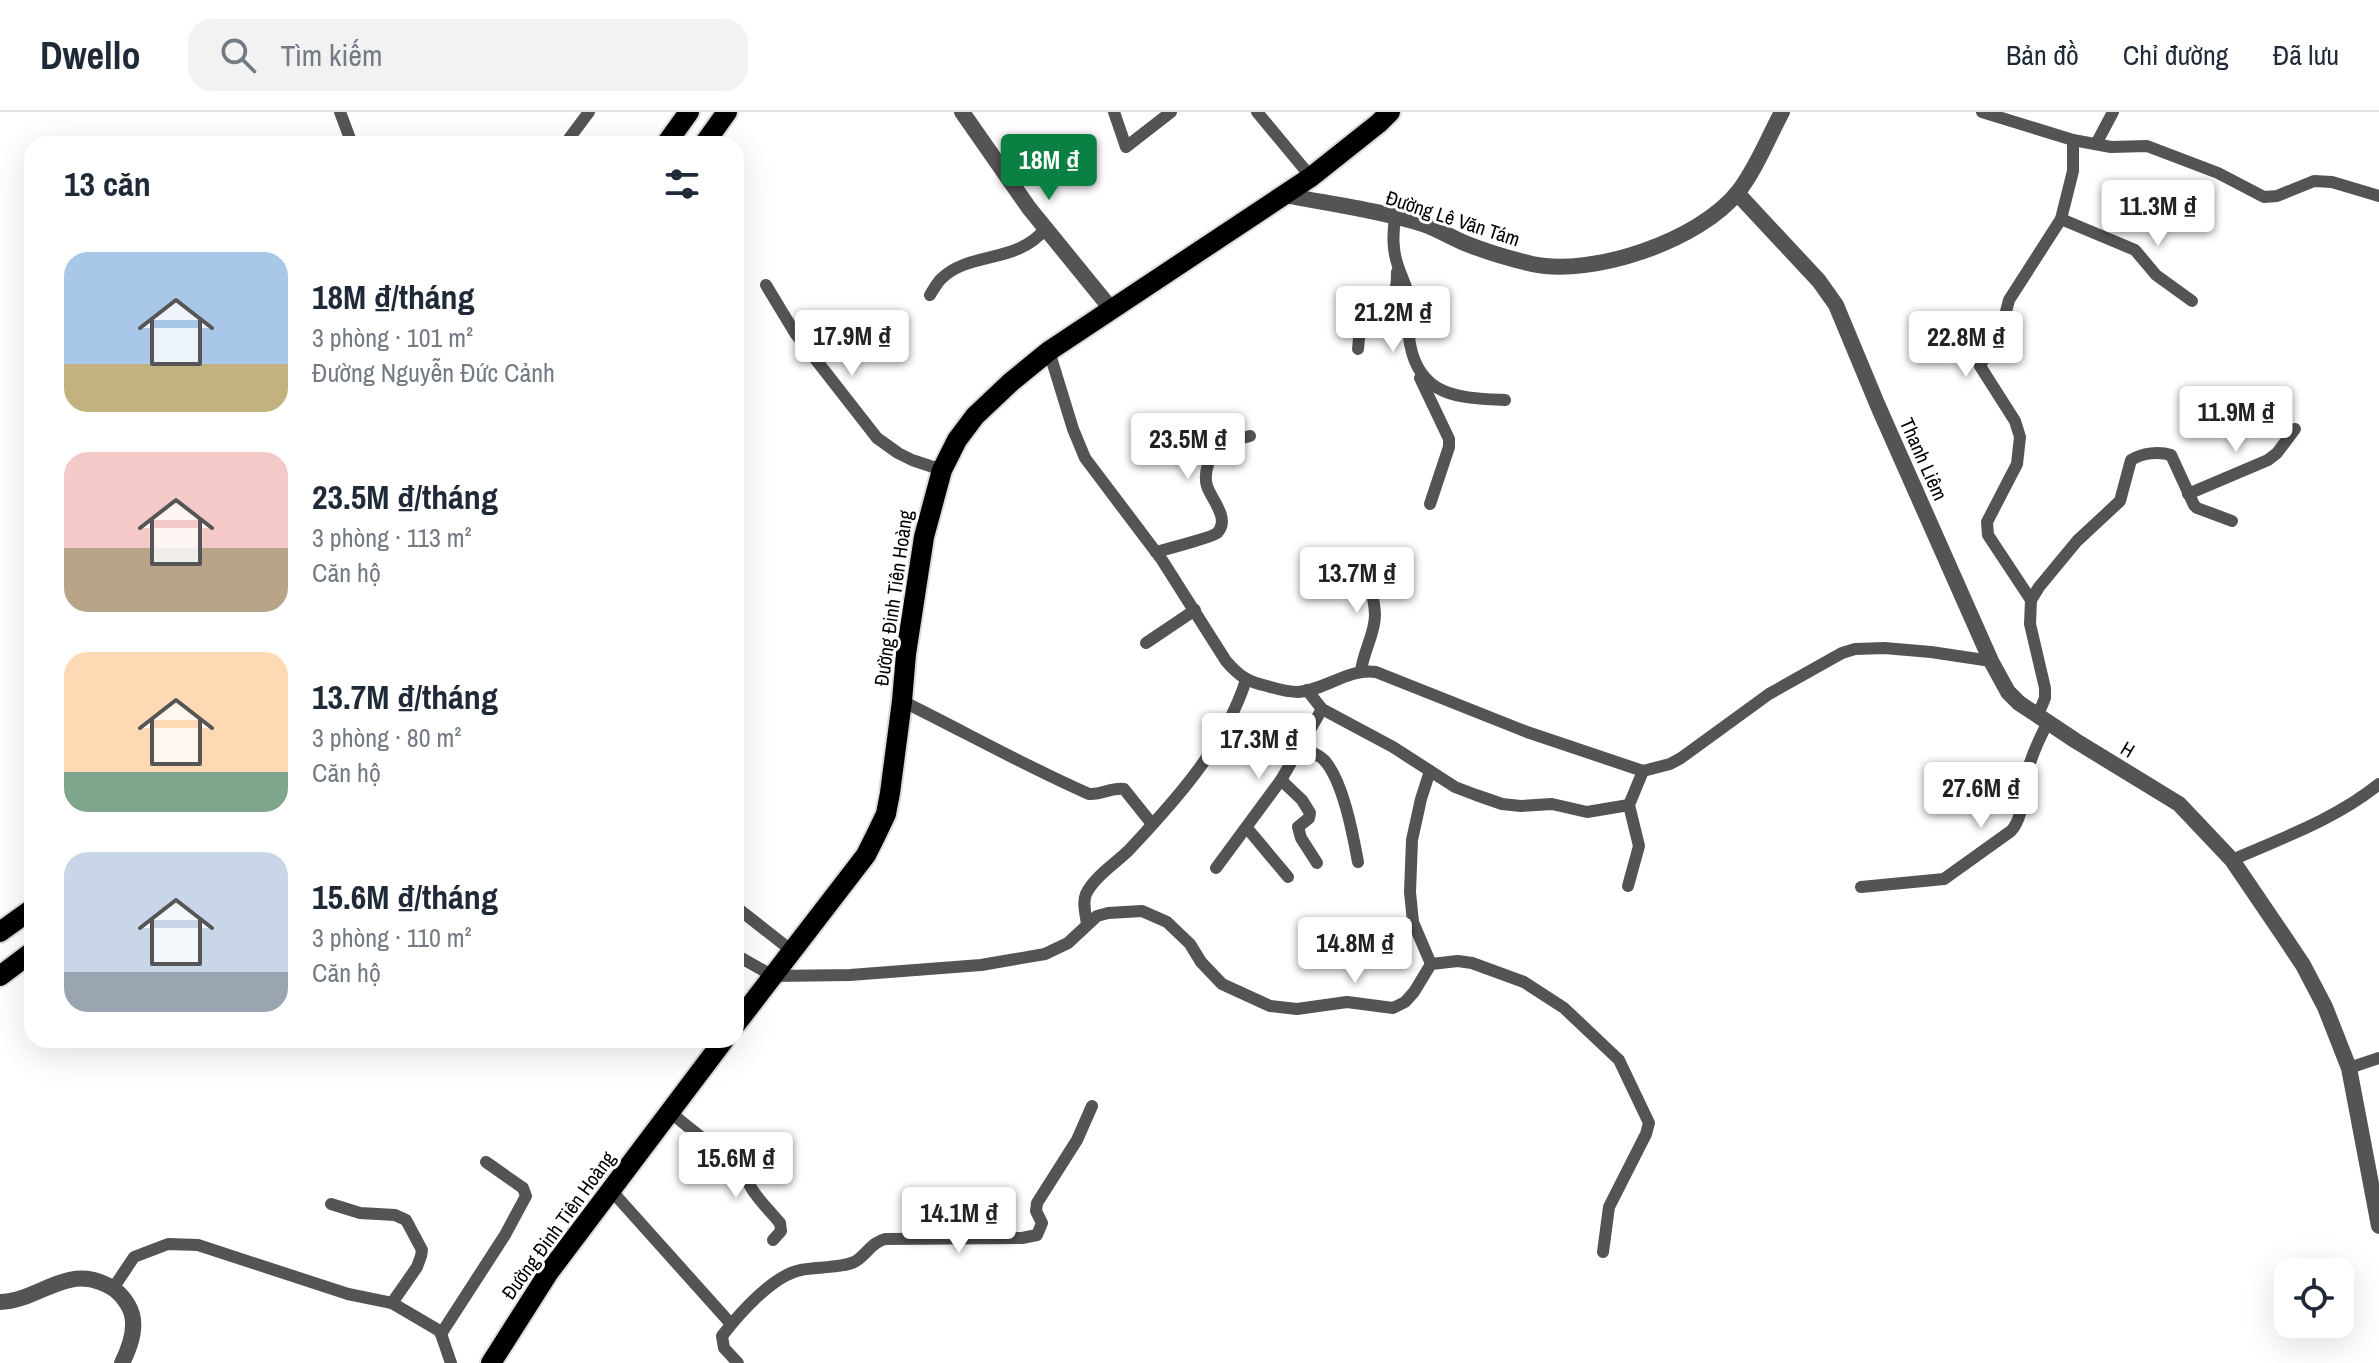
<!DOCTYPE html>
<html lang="vi">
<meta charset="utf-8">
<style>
:root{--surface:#fff;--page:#f2f2f3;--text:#1f2937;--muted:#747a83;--line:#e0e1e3;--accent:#0b8043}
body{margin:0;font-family:"Archivo Narrow",sans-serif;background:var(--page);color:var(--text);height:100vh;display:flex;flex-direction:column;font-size:30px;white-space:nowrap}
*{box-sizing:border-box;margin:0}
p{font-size:26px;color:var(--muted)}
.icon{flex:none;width:44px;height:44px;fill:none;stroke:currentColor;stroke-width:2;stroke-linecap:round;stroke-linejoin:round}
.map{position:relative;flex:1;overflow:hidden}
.sheet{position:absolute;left:24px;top:24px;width:720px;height:912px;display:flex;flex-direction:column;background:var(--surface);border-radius:24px;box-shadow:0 8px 32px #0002}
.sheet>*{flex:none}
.fabs{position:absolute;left:2274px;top:1146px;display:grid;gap:16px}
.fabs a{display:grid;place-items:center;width:80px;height:80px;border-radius:16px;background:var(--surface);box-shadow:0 8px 32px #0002;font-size:40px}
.price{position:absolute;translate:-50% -68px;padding:0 18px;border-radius:8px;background:#fff;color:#222;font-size:26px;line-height:52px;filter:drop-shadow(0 2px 4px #0008)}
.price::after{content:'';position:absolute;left:50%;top:48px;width:24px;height:18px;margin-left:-12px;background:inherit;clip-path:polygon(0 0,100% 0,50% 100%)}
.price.selected{background:var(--accent);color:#fff}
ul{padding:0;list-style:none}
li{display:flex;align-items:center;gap:24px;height:200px;padding:0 40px}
li span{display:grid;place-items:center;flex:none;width:224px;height:160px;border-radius:24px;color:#555}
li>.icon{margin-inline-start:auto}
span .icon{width:96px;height:96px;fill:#fffc;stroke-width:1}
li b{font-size:34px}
h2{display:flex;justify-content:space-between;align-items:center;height:96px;padding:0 40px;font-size:34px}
header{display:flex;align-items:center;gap:48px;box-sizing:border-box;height:112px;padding:0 40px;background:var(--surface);border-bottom:2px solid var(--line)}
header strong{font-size:38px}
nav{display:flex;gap:44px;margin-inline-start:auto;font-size:28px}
.search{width:560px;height:72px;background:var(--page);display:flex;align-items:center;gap:20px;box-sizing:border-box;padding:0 28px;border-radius:24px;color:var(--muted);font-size:30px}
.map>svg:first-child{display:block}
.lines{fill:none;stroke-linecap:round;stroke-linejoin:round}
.primary-casing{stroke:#dbdbdb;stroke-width:24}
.minor{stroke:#545454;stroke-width:12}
.tertiary{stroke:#545454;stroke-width:16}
.primary{stroke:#000;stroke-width:20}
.labels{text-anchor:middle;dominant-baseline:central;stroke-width:6;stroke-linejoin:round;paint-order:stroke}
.street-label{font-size:20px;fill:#000;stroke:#fff}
</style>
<header>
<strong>Dwello</strong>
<div class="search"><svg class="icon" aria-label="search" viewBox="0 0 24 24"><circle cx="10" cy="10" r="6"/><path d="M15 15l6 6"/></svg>Tìm kiếm</div>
<nav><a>Bản đồ</a><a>Chỉ đường</a><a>Đã lưu</a></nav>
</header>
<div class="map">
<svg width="2379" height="1251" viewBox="0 0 2379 1251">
<rect width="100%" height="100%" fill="#fff"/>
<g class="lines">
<g class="primary-casing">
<g id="primary">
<path d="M666 32 689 0"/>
<path d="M704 32 727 0"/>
<path d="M0 820 32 797"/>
<path d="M0 864 32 840"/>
<path d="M736 912 866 743 876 723 886 702 890 681 902 589 906 542 924 425 942 358 957 328 975 304 1011 270 1049 239 1311 65 1379 11 1390 0"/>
<path d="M491 1251 549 1160 724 928"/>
</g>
</g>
<g class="minor">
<path d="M340 0 352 32"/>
<path d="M1114 0 1126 35 1171 0"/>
<path d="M1257 0 1311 65"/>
<path d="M1982 0 2073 28 2111 35 2147 34 2218 61 2264 85 2277 84 2314 69 2332 70 2379 84"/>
<path d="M565 32 589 0"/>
<path d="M2096 32 2113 0"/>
<path d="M1395 105C1393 122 1392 137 1398 154 1401 164 1406 172 1408 183 1411 199 1407 215 1410 232 1420 286 1461 286 1505 288"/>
<path d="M2061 107 2135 138 2156 163 2192 189"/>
<path d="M766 173 795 221 877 326 898 341 912 348 942 358"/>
<path d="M930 183C933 178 937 171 941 167 969 139 1017 152 1045 117"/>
<path d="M1358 237 1363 184 1368 181C1392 185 1397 187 1397 160"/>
<path d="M1049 239 1073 317 1085 346 1162 448 1226 549C1239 564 1248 570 1267 574 1277 577 1288 580 1298 580 1326 578 1348 556 1376 560L1527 620 1643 659 1670 652 1681 646 1769 582 1842 541 1855 537 1884 536 1931 540 1991 549"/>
<path d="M1420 266 1449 327V335L1430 392"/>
<path d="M2188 382 2268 348 2277 341 2295 317"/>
<path d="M1156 440C1167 437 1213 425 1217 421 1231 407 1211 387 1207 374 1203 361 1210 342 1219 332L1250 324"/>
<path d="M2031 488 1988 423 1987 410 2017 352 2020 325 2015 309 1980 254 1989 237 2000 223 2009 188 2061 107 2073 59V28"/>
<path d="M1146 531 1195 498"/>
<path d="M1361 559C1363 540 1375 522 1375 503 1375 483 1366 479 1379 460"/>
<path d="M1307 578 1322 597 1393 635 1455 675 1476 683 1502 692 1521 694 1552 692 1587 700 1629 693"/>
<path d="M902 589C965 620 1025 654 1089 682 1102 683 1112 675 1124 677L1152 712"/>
<path d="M2038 603 2045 586V576L2030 512 2031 488 2039 475 2077 429 2120 389 2131 348C2142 341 2159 339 2171 343L2194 393 2197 396 2232 409"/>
<path d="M1301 636C1309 639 1318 642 1324 648 1343 668 1353 723 1358 750"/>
<path d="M1430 659 1421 687 1412 728 1410 780 1413 810 1431 852"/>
<path d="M1281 668 1302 688 1310 701 1309 706 1298 715 1301 726 1317 751"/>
<path d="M1247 716 1288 765"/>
<path d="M2232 748C2282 726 2336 707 2379 672"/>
<path d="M1216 756 1281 668 1322 597"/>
<path d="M1628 774 1639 734 1629 693 1643 659"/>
<path d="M1861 775 1944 767 2011 719C2024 705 2022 681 2026 664 2031 645 2039 627 2048 610"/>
<path d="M736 795 792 839"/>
<path d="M1087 812C1086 803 1082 791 1086 782 1095 764 1115 752 1129 738 1175 689 1225 634 1246 568"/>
<path d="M736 843 773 864 850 863 981 853 1045 842 1068 831 1097 804 1108 801 1142 799 1167 810 1190 832 1201 850 1222 872 1270 894 1297 897 1347 890 1393 896 1405 890 1414 880 1431 852 1458 849 1472 851 1524 870 1564 896 1619 948 1649 1011 1646 1022 1609 1095 1603 1140"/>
<path d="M2349 956 2379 946"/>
<path d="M670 1000C681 1009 728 1049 740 1048 748 1047 756 1038 762 1033"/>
<path d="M740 1048C750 1082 758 1085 780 1111L781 1119 773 1128"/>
<path d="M610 1077 731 1212"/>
<path d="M331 1092 360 1101 395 1103 406 1108 422 1138 421 1144 417 1155 392 1191"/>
<path d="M114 1175 134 1145 168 1132 198 1133 348 1182 392 1191 438 1218 441 1222 451 1251"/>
<path d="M441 1222 505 1123 526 1084 523 1076 486 1050"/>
<path d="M738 1251 724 1236 722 1224C739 1202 773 1163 801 1158 816 1155 844 1156 856 1149 867 1142 872 1130 885 1127L1022 1126 1037 1123 1042 1111 1036 1099 1037 1091 1077 1028 1092 994"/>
</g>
<g class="tertiary">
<path d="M962 0 1029 96 1112 198"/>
<path d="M1737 81 1819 169 1836 193 1878 294 1991 549 2008 580 2019 591 2076 629 2179 692 2232 748 2283 823 2303 853 2325 895 2349 956 2379 1114"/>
<path d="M1285 83C1330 92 1378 98 1423 112 1438 117 1452 126 1467 132 1487 140 1511 147 1532 152 1592 165 1699 129 1738 80 1756 57 1768 26 1782 0"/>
<path d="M0 1190C36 1189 64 1156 100 1170 113 1175 121 1181 128 1193 139 1211 131 1233 122 1251"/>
</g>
<use href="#primary" class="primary"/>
</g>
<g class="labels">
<g class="street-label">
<text transform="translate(1453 106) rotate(18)">Đường Lê Văn Tám</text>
<text transform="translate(1924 347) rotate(66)">Thanh Liêm</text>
<text transform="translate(893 486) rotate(-82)">Đường Đinh Tiên Hoàng</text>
<text transform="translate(2128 637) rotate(31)">H</text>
<text transform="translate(558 1113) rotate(-54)">Đường Đinh Tiên Hoàng</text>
</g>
</g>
</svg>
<div class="fabs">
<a><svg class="icon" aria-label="locate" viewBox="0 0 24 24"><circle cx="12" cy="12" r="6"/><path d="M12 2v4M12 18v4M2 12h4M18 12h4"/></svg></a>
</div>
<b class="price selected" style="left:1049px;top:90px">18M ₫</b>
<b class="price" style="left:2158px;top:136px">11.3M ₫</b>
<b class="price" style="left:1393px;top:242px">21.2M ₫</b>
<b class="price" style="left:852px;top:266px">17.9M ₫</b>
<b class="price" style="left:1966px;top:267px">22.8M ₫</b>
<b class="price" style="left:2236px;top:342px">11.9M ₫</b>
<b class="price" style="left:1188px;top:369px">23.5M ₫</b>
<b class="price" style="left:1357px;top:503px">13.7M ₫</b>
<b class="price" style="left:1259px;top:669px">17.3M ₫</b>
<b class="price" style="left:1981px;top:718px">27.6M ₫</b>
<b class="price" style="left:1355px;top:873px">14.8M ₫</b>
<b class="price" style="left:736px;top:1088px">15.6M ₫</b>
<b class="price" style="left:959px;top:1143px">14.1M ₫</b>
<section class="sheet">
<h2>13 căn<svg class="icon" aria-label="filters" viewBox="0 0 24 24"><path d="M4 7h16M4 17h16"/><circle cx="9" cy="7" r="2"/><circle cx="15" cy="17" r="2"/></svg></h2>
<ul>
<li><span style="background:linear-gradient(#a9c7e8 70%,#c2b280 0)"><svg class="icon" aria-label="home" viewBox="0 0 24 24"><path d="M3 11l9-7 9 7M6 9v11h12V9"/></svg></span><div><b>18M ₫/tháng</b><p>3 phòng · 101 m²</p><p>Đường Nguyễn Đức Cảnh</p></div></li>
<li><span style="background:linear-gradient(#f6c9c9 60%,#b9a48a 0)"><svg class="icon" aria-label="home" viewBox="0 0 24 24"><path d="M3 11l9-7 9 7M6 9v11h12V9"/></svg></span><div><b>23.5M ₫/tháng</b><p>3 phòng · 113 m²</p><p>Căn hộ</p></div></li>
<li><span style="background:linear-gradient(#ffd9b3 75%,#7fa58c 0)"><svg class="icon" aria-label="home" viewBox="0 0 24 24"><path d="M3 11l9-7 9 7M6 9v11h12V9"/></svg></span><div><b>13.7M ₫/tháng</b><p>3 phòng · 80 m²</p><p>Căn hộ</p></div></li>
<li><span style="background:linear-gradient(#c9d6e8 75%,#9aa5b1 0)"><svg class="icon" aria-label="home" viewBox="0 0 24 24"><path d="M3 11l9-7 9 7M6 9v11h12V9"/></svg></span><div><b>15.6M ₫/tháng</b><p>3 phòng · 110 m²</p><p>Căn hộ</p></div></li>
</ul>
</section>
</div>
